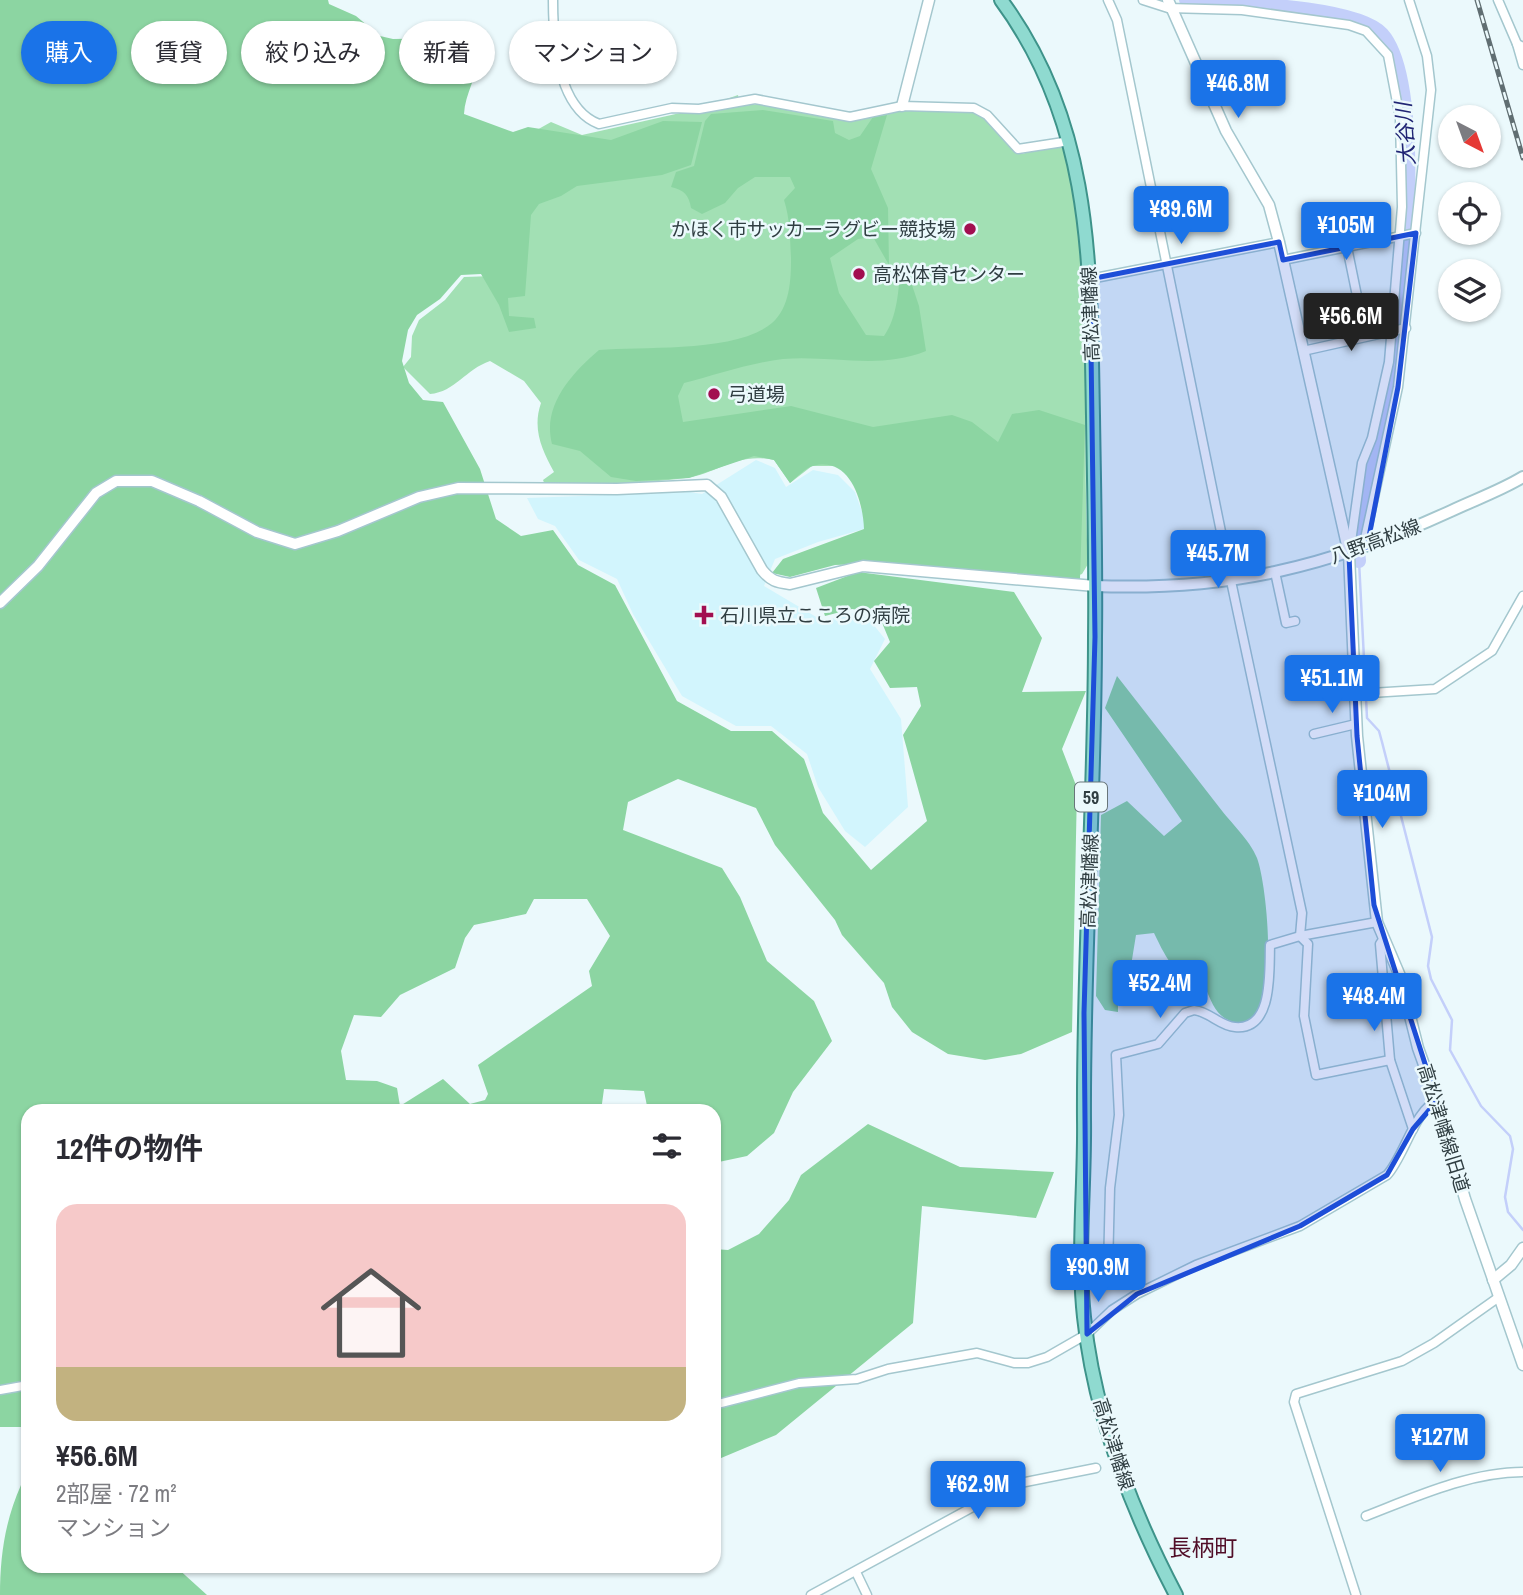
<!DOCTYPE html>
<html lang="ja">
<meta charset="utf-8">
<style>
:root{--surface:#fff;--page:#f7f7f7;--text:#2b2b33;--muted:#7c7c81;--line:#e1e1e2;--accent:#1a73e8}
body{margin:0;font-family:"Archivo Narrow","Noto Sans JP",sans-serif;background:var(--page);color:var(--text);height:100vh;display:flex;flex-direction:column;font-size:26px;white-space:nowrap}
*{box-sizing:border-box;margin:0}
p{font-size:23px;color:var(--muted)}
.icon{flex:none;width:38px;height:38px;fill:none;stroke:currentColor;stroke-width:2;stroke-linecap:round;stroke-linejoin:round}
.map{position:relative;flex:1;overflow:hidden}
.panel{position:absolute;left:21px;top:1104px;width:700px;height:469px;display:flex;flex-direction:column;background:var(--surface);border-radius:21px;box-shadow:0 2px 5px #0004}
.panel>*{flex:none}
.guide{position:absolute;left:21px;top:21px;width:700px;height:63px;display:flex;gap:14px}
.needle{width:46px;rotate:139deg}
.buttons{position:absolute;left:1438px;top:105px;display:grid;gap:14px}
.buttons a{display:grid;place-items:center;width:63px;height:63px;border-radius:50%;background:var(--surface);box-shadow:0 2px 5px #0004;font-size:35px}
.price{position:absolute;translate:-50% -60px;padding:0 16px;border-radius:7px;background:var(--accent);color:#fff;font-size:23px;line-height:46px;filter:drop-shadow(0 2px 4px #0008)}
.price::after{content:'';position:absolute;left:50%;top:42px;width:21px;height:16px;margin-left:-10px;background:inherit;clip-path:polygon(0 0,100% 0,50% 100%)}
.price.current{background:#222;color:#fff}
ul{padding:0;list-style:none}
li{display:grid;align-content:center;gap:14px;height:371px;padding:0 35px}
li+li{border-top:2px solid var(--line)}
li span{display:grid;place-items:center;height:217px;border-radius:21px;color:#555}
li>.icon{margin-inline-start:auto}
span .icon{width:126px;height:126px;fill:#fffc;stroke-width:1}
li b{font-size:30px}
h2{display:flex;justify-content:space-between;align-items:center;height:84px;padding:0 35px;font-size:30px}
.chip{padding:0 24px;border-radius:32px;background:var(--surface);box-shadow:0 2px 5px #0004;font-size:24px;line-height:63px}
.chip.current{background:var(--accent);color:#fff}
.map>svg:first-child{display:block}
.built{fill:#d2f5fd}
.green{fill:#a2e0b4}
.forest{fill:#8cd5a2;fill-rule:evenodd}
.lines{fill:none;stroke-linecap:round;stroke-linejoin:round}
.stream{stroke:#c3cffa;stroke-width:2.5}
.river{stroke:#c3cffa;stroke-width:14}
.minor-casing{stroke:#a4c7ce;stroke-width:11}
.tertiary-casing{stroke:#a4c7ce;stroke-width:13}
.secondary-casing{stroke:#a4c7ce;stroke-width:14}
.primary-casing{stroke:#3e938a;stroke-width:16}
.minor{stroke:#fff;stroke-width:8}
.tertiary{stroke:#fff;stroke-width:10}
.secondary{stroke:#fff;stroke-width:10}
.primary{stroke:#8fdad0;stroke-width:12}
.rail-casing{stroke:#606e72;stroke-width:5}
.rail{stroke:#ebf9fc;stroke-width:2.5;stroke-dasharray:8;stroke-linecap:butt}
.marked{fill:#1d4ed8;fill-opacity:0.2;stroke:#1d4ed8;stroke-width:5;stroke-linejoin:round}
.poi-dot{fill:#a20e50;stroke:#ebf9fc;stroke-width:2.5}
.labels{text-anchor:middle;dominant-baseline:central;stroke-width:5;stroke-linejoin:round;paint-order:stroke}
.shield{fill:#ebf9fc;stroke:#68767a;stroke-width:2}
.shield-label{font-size:18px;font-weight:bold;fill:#303e42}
.poi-label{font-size:19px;fill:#303e42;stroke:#ebf9fc;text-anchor:start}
.street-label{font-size:19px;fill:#303e42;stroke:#ebf9fc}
.water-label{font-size:21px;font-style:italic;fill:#202574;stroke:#ebf9fc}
.quarter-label{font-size:23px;fill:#510e28;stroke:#ebf9fc}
</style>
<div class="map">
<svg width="1523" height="1595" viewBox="0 0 1523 1595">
<rect width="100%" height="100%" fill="#ebf9fc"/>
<path class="built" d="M756 460 775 468 786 487 813 470 838 475 855 492 864 517V529L818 542 775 559 764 586 823 621 854 613 868 618 885 639 870 669 901 719 908 807 865 847 845 831 818 787 807 754 771 726H736L682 696 633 614 617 579 579 560 555 526 538 519 527 498 690 492 702 494Z"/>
<path class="green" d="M738 95 740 106 759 104 849 120 895 109 974 110C994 121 1000 144 1021 154L1065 144C1095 281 1081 424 1088 564L1082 574 1071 578 968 569 871 475 835 466H812L790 483 774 460C736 452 719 473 686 478 640 484 592 485 545 485L543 480 554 472C542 450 532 429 541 403L524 381 490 361C466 369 455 392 430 394L403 367 411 357 412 336 419 320 445 300 464 277 493 276 535 131 551 122 582 135 698 109Z"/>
<g class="forest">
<path d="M0 0H328L329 4 356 16 380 36 393 39 448 38 477 46C483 69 465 90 464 114L513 132 528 127 611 140 663 121 702 122 691 165 662 175 577 186 561 196 539 204 531 215 525 296 508 298 509 316 534 318 536 328 509 332 499 305 481 274 461 275 440 299 417 315 408 330 402 361 409 383 423 400 443 402 480 469 496 519 521 536 553 530 578 565 615 585 677 701 731 731H772L804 759 823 813 871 870 927 821 903 735 921 706 917 687 890 688 874 661 890 642 878 613 852 609 825 616 816 588 858 572 1014 592 1042 638 1022 692 1086 691 1062 749 1077 788 1072 1032 1021 1054 985 1060 948 1054 912 1032 892 1007 884 983 842 935 835 920 775 845 756 808 678 779 628 802 623 830 722 868 740 897 767 961 814 1001 832 1041 793 1092 774 1133 747 1156 714 1163V1111H648L644 1091 604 1089 601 1111H28V1427H0ZM534 899H587L610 936 589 971 592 986 478 1065 488 1094 485 1100 470 1104 443 1079 400 1106 397 1088 377 1081 346 1080 341 1051 354 1015 381 1017 400 995 455 968 465 938 474 925 526 914Z"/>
<path d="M763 110 833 121 835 133 849 140 860 136 873 117 887 115 871 169 888 208 889 265 873 237 858 239 830 258 839 293 866 335 884 336C898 316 898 290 901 267H906L919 306 926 351C880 370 832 355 783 359 750 363 716 375 684 383L678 396 683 422 791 406 873 427 952 415 972 422 998 442 1012 414 1039 410 1085 425 1080 579 886 563 835 565 790 577 772 573 783 559 864 529C863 501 850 456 813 466 805 468 796 478 790 483L774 460 754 456 689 478 636 481 611 477 580 451 552 444C542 406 571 374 599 350 644 346 737 353 772 323 790 307 791 280 791 258 790 239 790 218 784 200L795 188 790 177H755L738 188 725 203 702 214 691 208C689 195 684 190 671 187L676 172 694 166 705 121 711 114Z"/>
<path d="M1117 676C1151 720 1185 763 1219 807 1230 822 1250 840 1257 858 1267 883 1283 1029 1239 1023 1217 1020 1213 1005 1205 987 1174 974 1168 962 1154 933L1136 935 1129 978 1118 996V1012L1105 1010 1096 996 1101 815 1127 801 1164 836 1182 821 1105 708Z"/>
<path d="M868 1124 960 1167 1054 1172 1036 1218 922 1206 913 1323 776 1435 714 1461V1249L728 1250 759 1234 789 1200 801 1175Z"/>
<path d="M28 1482V1566H175L207 1595H0C0 1556 5 1521 21 1485Z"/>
</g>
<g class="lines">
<path class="stream" d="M1359 561 1367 718 1379 731 1382 742 1432 937 1428 966 1431 979 1452 1020 1450 1050 1481 1106 1510 1136 1513 1149 1505 1197 1508 1212 1523 1230"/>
<path class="river" d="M1186 0C1227 3 1356 5 1382 34 1426 83 1404 307 1394 373 1385 428 1368 483 1357 539L1359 561"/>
<g class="minor-casing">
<g id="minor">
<path d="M553 0C553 39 557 108 599 124L672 108 699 109 755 99 850 117 902 106 974 108 987 115 1018 149 1070 141"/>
<path d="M1108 0 1117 20 1231 581 1302 913 1300 936 1308 944 1304 1016 1316 1075 1390 1060"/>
<path d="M1143 0 1168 8 1242 10 1349 25 1366 31 1388 55 1400 118 1402 207 1389 362 1372 438 1362 463 1350 549"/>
<path d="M1498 0 1517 44 1523 47"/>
<path d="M1517 44 1523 65"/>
<path d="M1347 247 1365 335"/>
<path d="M1283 260 1416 233"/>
<path d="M1090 279 1279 242"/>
<path d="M1303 351 1406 328"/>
<path d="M1367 547 1366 534 1398 387 1431 90 1427 56 1409 0"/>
<path d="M1275 572 1286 623 1295 621"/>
<path d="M1355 694 1435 689 1492 651 1523 596"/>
<path d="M1314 734 1356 724"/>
<path d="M1384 938 1380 944 1390 1060 1413 1129"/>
<path d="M1083 1282 1101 1278 1108 1269 1110 1188 1119 1115 1116 1055 1158 1044 1185 1013 1194 1010C1210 1012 1220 1026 1235 1027 1274 1031 1269 969 1270 945L1300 936 1377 922"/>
<path d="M0 1390 28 1385"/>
<path d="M714 1405 799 1383 857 1379 888 1369 977 1353 1014 1363H1028L1047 1357 1087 1334 1112 1310 1137 1294 1196 1265 1300 1226 1387 1175C1404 1157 1415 1109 1437 1101"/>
<path d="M1366 1516C1415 1497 1470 1472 1523 1472"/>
<path d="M856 1572 867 1595"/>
<path d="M811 1595 1015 1484 1096 1468"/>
<path d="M1356 1595 1294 1402 1296 1394 1402 1361 1434 1343 1499 1297"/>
</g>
</g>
<g class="tertiary-casing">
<g id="tertiary">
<path d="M1168 0 1226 131 1269 205 1279 242 1349 554 1357 736 1377 922 1400 976 1418 1048 1437 1101 1465 1199 1523 1365"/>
<path d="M902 106 929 0"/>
<path d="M0 603 38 566 96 493 116 481H152L199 501 257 532 295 544 338 531 419 497 458 488 617 489 707 485 721 497 762 570C771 581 776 582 790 584L863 566 1095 586"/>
<path d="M1493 1280 1511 1265 1523 1248"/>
</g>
</g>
<g class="secondary-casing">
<path id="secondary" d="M1095 586C1229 591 1329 567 1451 511 1474 500 1500 491 1523 477"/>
</g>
<g class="primary-casing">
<path id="primary" d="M1001 0C1094 126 1090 267 1093 416 1094 489 1096 563 1095 637 1095 798 1083 959 1084 1120 1085 1185 1077 1253 1084 1317 1094 1415 1131 1509 1176 1595"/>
</g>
<use href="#minor" class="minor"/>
<use href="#tertiary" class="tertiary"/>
<use href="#secondary" class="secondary"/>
<use href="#primary" class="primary"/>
<g class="rail-casing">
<path id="rail" d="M1477 0 1523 158"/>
</g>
<use href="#rail" class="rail"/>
</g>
<path class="marked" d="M1416 233 1398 387 1367 547 1349 555 1357 736 1374 905 1437 1101 1413 1129 1387 1175 1300 1226 1137 1294 1087 1334 1084 1013 1095 637 1090 279 1279 242 1283 260Z"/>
<g class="poi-dot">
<circle cx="970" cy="229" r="7"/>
<circle cx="859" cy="274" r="7"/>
<circle cx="714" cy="394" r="7"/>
<path d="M700.5 604.5h7v7h7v7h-7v7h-7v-7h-7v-7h7z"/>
</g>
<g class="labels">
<rect class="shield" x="1075" y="782.5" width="32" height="29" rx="5"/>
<g class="shield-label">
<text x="1091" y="797">59</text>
</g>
<g class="poi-label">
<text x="956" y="229" text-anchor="end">かほく市サッカーラグビー競技場</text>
<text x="873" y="274">高松体育センター</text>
<text x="728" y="394">弓道場</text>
<text x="720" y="615">石川県立こころの病院</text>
</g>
<g class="street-label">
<text transform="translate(1090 314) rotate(-92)">高松津幡線</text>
<text transform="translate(1375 541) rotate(-20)">八野高松線</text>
<text transform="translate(1089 881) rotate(-88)">高松津幡線</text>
<text transform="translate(1444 1128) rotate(73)">高松津幡線旧道</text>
<text transform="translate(1114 1444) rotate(73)">高松津幡線</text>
</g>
<g class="water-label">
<text transform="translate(1405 134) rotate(-94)">大谷川</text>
</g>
<g class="quarter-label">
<text x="1203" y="1547">長柄町</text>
</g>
</g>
</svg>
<div class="buttons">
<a><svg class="needle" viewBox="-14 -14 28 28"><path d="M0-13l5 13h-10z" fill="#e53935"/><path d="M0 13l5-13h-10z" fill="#7c7c81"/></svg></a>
<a><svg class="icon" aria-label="locate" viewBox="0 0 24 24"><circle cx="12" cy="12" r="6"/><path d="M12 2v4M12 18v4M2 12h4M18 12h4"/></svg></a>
<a><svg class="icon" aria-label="layers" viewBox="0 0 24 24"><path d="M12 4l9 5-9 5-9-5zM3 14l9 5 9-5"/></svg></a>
</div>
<b class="price" style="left:1238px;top:120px">¥46.8M</b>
<b class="price" style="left:1181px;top:246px">¥89.6M</b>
<b class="price" style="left:1346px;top:262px">¥105M</b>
<b class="price current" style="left:1351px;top:353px">¥56.6M</b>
<b class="price" style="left:1218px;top:590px">¥45.7M</b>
<b class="price" style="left:1332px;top:715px">¥51.1M</b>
<b class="price" style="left:1382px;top:830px">¥104M</b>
<b class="price" style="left:1160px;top:1020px">¥52.4M</b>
<b class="price" style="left:1374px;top:1033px">¥48.4M</b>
<b class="price" style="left:1098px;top:1304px">¥90.9M</b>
<b class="price" style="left:1440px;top:1474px">¥127M</b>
<b class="price" style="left:978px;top:1521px">¥62.9M</b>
<div class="guide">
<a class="chip current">購入</a>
<a class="chip">賃貸</a>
<a class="chip">絞り込み</a>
<a class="chip">新着</a>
<a class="chip">マンション</a>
</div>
<section class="panel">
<h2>12件の物件<svg class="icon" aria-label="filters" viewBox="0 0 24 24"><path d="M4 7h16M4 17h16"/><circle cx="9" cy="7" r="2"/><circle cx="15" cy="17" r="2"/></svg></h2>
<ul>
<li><span style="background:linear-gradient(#f6c9c9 75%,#c2b280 0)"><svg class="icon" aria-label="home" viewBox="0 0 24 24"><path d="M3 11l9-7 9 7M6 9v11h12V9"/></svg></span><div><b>¥56.6M</b><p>2部屋 · 72 m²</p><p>マンション</p></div></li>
</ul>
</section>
</div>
